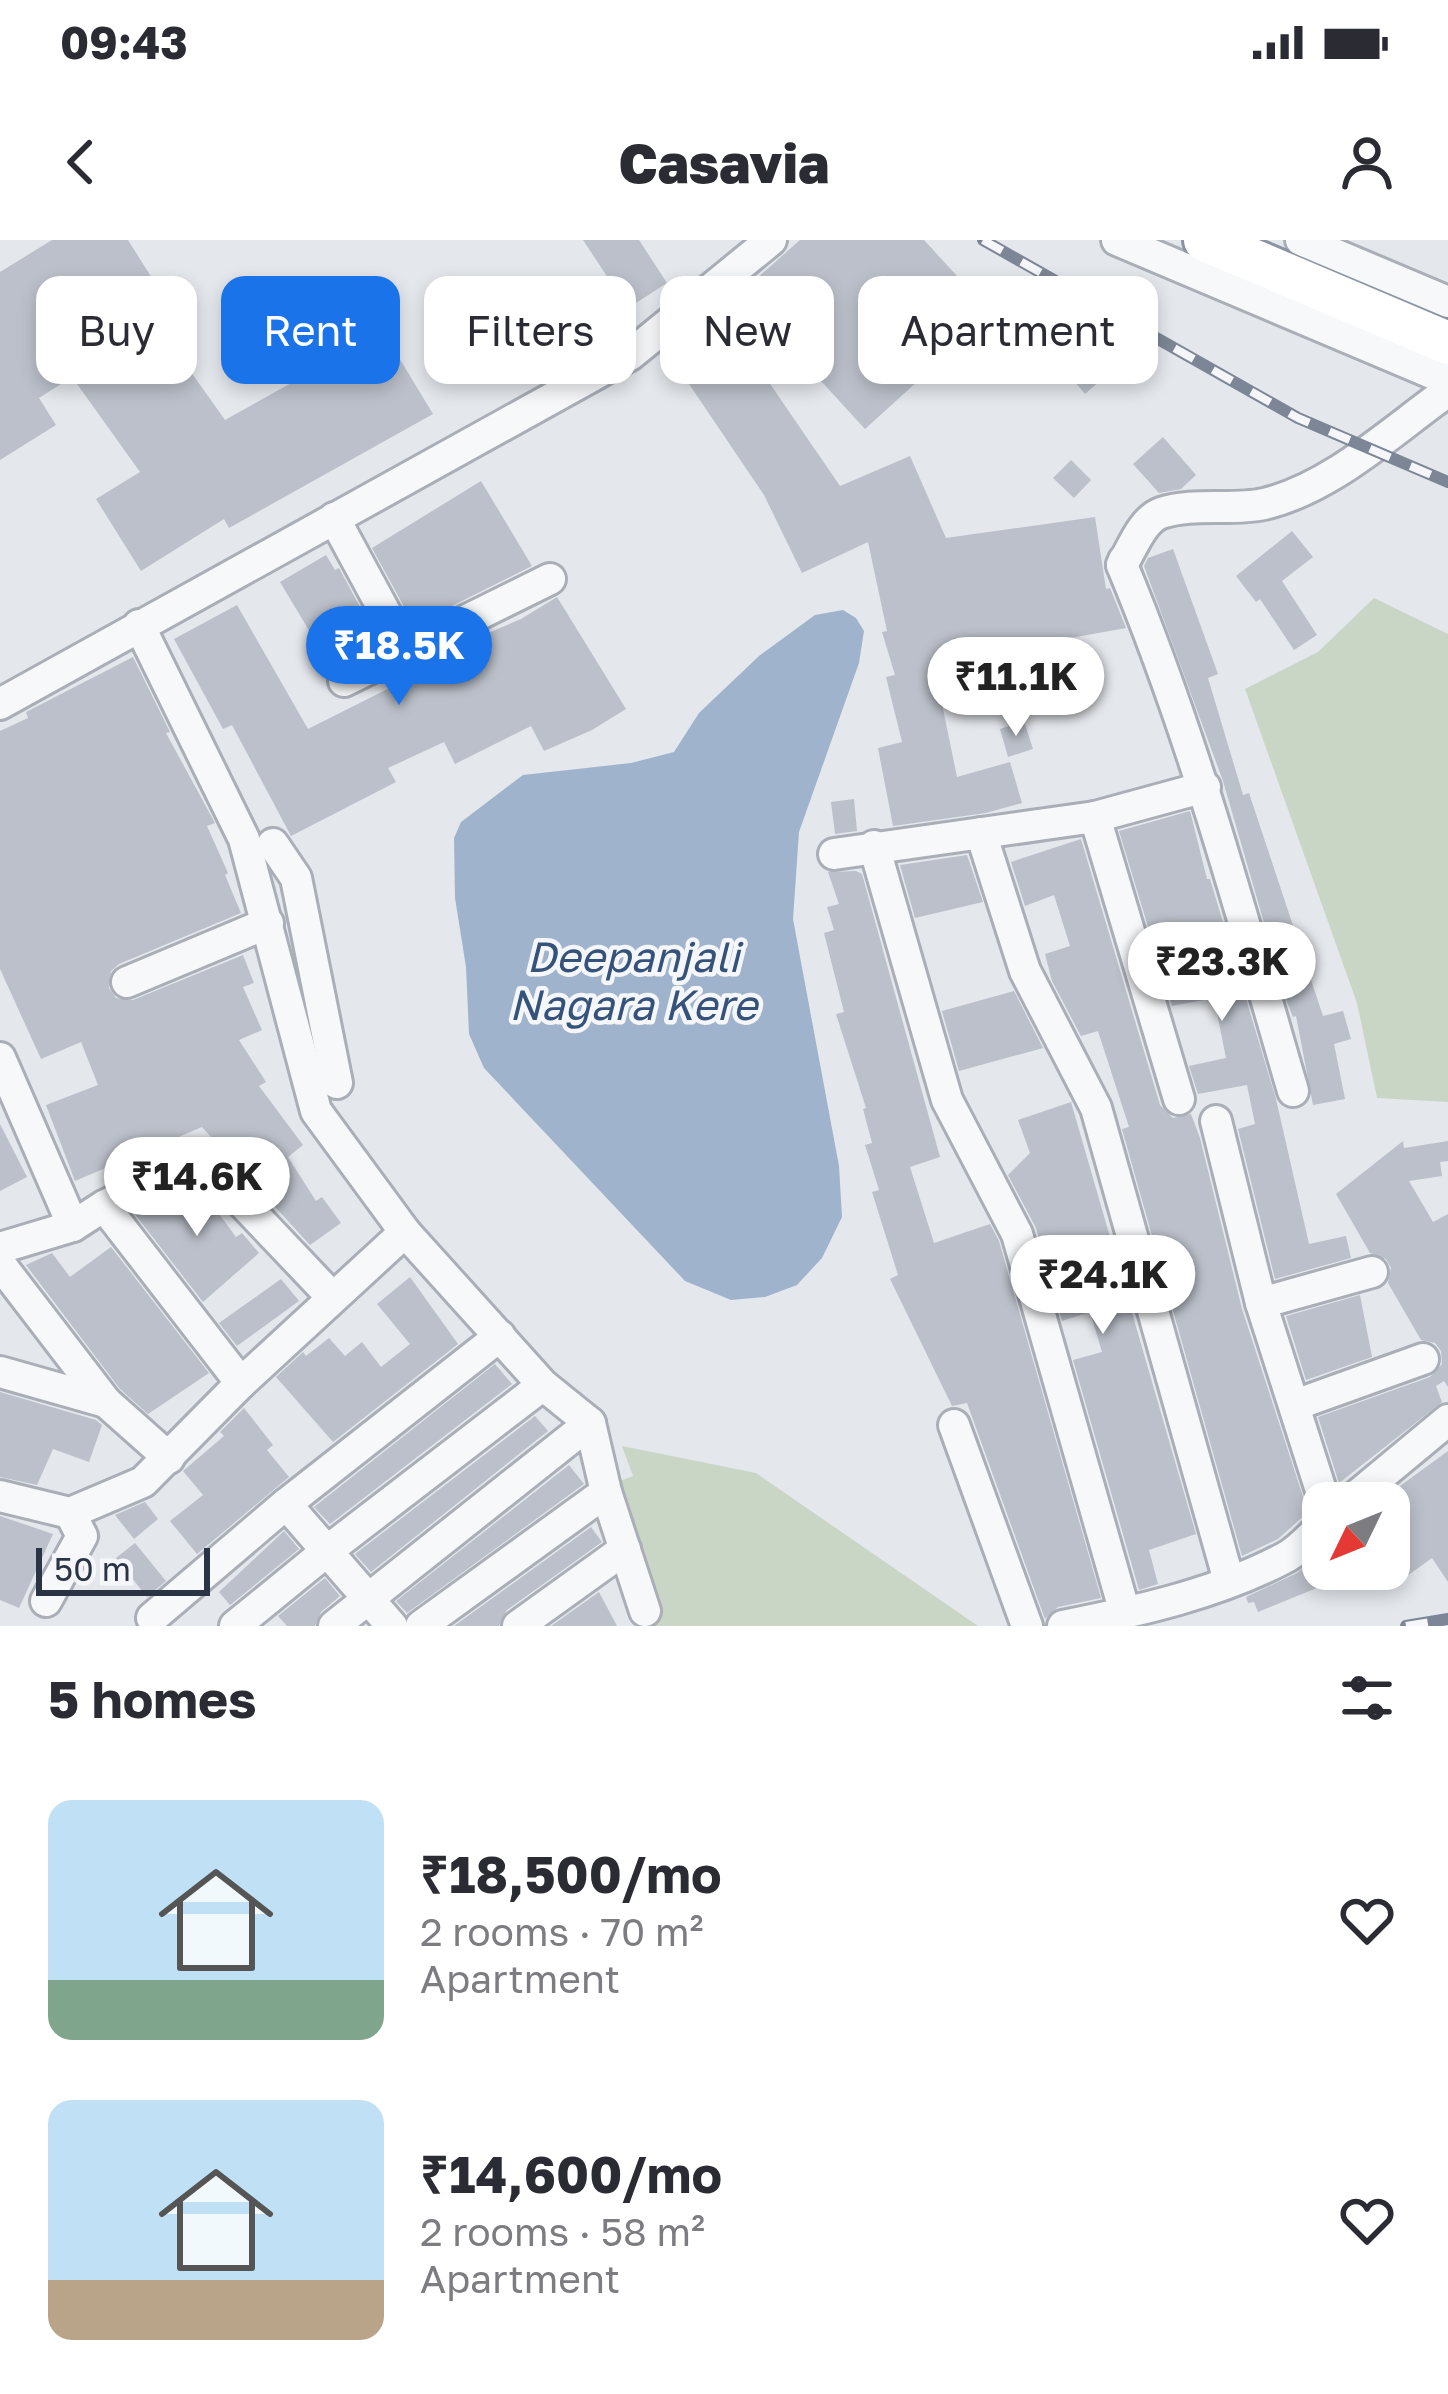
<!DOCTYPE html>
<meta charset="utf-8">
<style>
:root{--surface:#fff;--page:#f2f2f3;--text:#2b2b33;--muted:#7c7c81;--accent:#1a73e8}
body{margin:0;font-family:"Golos Text",sans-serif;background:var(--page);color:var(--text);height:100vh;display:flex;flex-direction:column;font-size:45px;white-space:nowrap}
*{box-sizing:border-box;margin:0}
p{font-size:39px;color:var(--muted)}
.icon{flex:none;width:66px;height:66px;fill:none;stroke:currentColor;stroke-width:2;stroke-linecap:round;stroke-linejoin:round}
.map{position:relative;height:1386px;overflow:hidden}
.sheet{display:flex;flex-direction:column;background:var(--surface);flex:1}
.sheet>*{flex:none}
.banner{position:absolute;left:36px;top:36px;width:1377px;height:108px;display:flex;gap:24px}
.needle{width:78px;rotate:227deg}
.controls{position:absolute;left:1302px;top:1242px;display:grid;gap:24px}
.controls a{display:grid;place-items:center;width:108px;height:108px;border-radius:24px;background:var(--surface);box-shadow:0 6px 18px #0003;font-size:60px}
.scale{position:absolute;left:36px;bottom:30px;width:174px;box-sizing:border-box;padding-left:12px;border:6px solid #2b3445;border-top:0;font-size:33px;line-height:42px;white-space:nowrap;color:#2b3445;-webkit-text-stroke:9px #f4f6f9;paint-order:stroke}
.price{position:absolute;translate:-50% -102px;padding:0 27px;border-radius:42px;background:#fff;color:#222;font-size:39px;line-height:78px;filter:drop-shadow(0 3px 6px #0008)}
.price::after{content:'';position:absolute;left:50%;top:72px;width:36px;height:27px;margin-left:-18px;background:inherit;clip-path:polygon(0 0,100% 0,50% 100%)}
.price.on{background:var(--accent);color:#fff}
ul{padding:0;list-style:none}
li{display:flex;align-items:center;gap:36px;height:300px;padding:0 48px}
li span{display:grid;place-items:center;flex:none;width:336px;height:240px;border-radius:24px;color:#555}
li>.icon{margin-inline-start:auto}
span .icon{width:144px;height:144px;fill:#fffc;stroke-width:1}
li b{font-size:51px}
h2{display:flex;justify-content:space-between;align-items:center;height:144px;padding:0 48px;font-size:51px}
.chip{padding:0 42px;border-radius:24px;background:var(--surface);box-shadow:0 6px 18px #0003;font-size:42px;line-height:108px}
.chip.on{background:var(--accent);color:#fff}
.status{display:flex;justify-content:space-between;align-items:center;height:84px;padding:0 60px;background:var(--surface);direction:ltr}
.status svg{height:33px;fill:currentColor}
header{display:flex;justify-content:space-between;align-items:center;height:156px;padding:0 48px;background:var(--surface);font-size:54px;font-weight:800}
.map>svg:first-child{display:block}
.green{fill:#c9d6c5}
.water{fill:#9fb4cc}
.building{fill:#bbc0ca}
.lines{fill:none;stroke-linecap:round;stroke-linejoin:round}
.minor-casing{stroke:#a9aeb7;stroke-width:36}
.highway-casing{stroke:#8b94a3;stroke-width:48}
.minor{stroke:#f7f8fa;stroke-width:30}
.highway{stroke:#fff;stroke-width:42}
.rail-casing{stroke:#7d8696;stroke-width:12}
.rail{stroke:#f4f6f9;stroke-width:8;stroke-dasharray:22;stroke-linecap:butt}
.labels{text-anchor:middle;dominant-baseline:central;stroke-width:9;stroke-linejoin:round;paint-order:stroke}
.water-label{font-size:42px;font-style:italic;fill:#34527a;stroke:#f4f6f9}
</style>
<div class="status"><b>09:43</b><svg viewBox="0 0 49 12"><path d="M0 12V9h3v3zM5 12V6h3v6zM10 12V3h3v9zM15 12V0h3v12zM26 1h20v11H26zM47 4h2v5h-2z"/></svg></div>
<header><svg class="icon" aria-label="back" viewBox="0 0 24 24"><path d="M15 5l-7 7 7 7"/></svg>Casavia<svg class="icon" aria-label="person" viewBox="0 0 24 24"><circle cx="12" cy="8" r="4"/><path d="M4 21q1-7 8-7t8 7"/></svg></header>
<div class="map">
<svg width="1448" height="1386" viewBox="0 0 1448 1386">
<rect width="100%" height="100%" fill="#e4e7ec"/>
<g class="green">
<path d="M1374 358 1448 394V862L1377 858 1357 763 1245 449 1318 412Z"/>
<path d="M622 1206 756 1233 978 1386H649L614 1243 633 1236Z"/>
</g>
<path class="water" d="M843 370 856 378 864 391 859 423 799 592 793 679 839 926 842 977 822 1018 797 1045 765 1057 731 1060 685 1041 484 828 469 794 466 727 455 658 454 598 461 582 523 535 631 523 674 512 699 473 759 416 815 375Z"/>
<g class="building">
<path d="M52 0H128L174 73 157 84 225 180 302 137 298 130 378 83 433 174 229 288 224 279 141 331 96 259 140 232 72 137 39 158 56 185 0 220V32Z"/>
<path d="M583 0H639L667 43 628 68Z"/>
<path d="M800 0H924L992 74 865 189 810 129 824 116 756 39Z"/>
<path d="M731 62 777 131 766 138 840 246 910 216 946 298 1095 277 1106 349 1110 348 1126 388 1043 403 1051 444 942 464 957 537 1010 522 1022 563 986 573 893 586 878 508 902 502 886 437 895 435 882 392 887 391 868 302 802 333 764 255 666 110Z"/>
<path d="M1090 109 1110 132 1085 154 1065 130Z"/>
<path d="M1163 197 1196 235 1181 249 1159 253 1133 224Z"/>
<path d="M1071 220 1091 240 1074 258 1053 238Z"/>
<path d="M481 241 532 326 414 385 372 308Z"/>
<path d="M1292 291 1313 317 1282 341 1317 395 1294 410 1260 359 1256 362 1236 336Z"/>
<path d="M1173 309 1218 434 1208 438 1243 555 1249 553 1323 776 1343 771 1351 799 1334 804 1345 859 1313 865 1296 776 1293 777 1287 762 1223 541 1144 326 1148 318Z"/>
<path d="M326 315 335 330 339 328 379 402 331 427 280 342Z"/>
<path d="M557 357 626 469 592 490 544 511 531 486 455 524 444 502 388 528 396 542 291 596 232 485 223 489 174 399 237 365 308 489 477 404 474 399 521 379Z"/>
<path d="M133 417 170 492 166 493 215 583 207 586 228 633 225 635 241 673 119 724 111 731 109 748 116 758 133 760 243 715 254 743 243 747 262 790 239 800 266 842 259 846 303 905 288 917 316 961 322 957 341 983 310 1005 202 887 75 941 46 865 98 845 81 802 41 819 0 729V491L28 478 26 472Z"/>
<path d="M1024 481 1033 509 1008 517 1000 489Z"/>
<path d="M854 559 857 591 835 594 831 562Z"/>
<path d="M1190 571 1207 639H1210L1276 859 1309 1004 1346 996 1351 1018 1275 1039 1238 889 1255 884 1247 845 1198 854 1189 826 1226 818 1214 758 1172 766 1119 591Z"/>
<path d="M1081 599 1160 865 1173 878 1191 874 1200 898 1242 1069 1308 1272 1278 1299 1242 1316 1122 889 1129 887 1098 791 1081 796 1052 741 1045 714 1070 706 1054 655 1025 666 1011 622Z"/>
<path d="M967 615 983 662 915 678 900 625Z"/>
<path d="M856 631 862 634 940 917 910 927 934 1003 990 984 999 1001 1101 1358 1058 1367 1045 1379 967 1163 952 1166 890 1039 898 1035 872 952 879 950 865 905 872 903 863 869 866 868 836 774 844 772 824 693 834 690 827 667 839 664 828 632Z"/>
<path d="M1014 751 1043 808 959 831 942 771Z"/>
<path d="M1071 862 1196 1294 1149 1310 1158 1344 1139 1350 1073 1120 1102 1112 1090 1072 1062 1081 1036 988 1008 935 1030 913 1018 880Z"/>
<path d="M0 884 27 937 0 951Z"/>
<path d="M1403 901 1404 908 1448 901V921L1440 922 1442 936 1409 941 1433 982 1448 974V1147L1444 1141 1436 1146 1442 1162 1339 1243 1318 1177 1430 1137 1442 1124 1441 1111 1435 1103 1421 1100 1388 1043 1391 1028 1386 1019 1370 1013 1336 954Z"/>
<path d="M196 942 217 964 214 967 236 997 242 993 259 1013 203 1062 134 973Z"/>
<path d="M111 1007 209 1133 148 1174 120 1149 26 1025 52 1013 70 1037Z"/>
<path d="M410 1037 458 1104 333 1202 276 1137 303 1112 306 1116 329 1098 345 1116 362 1102 381 1127 410 1104 377 1064Z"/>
<path d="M281 1039 299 1061 237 1106 219 1083Z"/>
<path d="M1360 1055 1372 1117 1306 1140 1286 1076Z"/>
<path d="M495 1124 512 1144 330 1284 314 1267Z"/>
<path d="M0 1152 96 1180 102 1185 89 1222 53 1209 37 1245 0 1237Z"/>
<path d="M244 1168 273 1205 267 1210 289 1237 197 1314 170 1281 203 1255 183 1231 224 1196 220 1192Z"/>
<path d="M535 1176 548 1191 371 1332 355 1314Z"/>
<path d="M1448 1211V1342L1432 1318 1407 1336 1397 1321 1389 1327V1254Z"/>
<path d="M569 1225 584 1244 407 1373 396 1361Z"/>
<path d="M145 1262 158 1279 134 1299 115 1275Z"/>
<path d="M0 1276 53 1294 19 1368 0 1360Z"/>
<path d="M591 1287 602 1302 507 1370 499 1386H454Z"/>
<path d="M284 1291 299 1309 230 1365 219 1352Z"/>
<path d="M135 1303 166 1341 147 1357 116 1318Z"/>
<path d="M1323 1312V1329L1361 1330 1258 1372 1254 1362 1248 1363 1246 1357 1297 1333Z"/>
<path d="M325 1338 340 1356 321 1372 315 1386H287L278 1376Z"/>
<path d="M599 1352 617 1386H551Z"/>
</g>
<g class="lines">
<g class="minor-casing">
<g id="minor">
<path d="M1117 0 1448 140"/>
<path d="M1301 0 1448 62"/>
<path d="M334 278 406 411"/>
<path d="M1124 320 1122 325C1193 496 1241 673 1293 851"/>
<path d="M1122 325C1132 309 1142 280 1161 273 1193 262 1232 271 1264 264 1332 248 1393 190 1448 151"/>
<path d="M139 385 244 599 316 871 405 992 543 1145 590 1183 606 1252 645 1371"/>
<path d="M344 441 550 339"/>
<path d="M0 464 630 115 771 0"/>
<path d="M1095 577 1179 859"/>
<path d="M981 593 1025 731 1096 868 1229 1341"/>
<path d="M273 604 296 638 337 843"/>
<path d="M874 606 947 860 1017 994 1125 1373"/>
<path d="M834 614 1095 577 1205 547"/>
<path d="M127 742 268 683"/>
<path d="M0 818 73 986"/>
<path d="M1216 881 1261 1063 1325 1263"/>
<path d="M104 966 241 1143"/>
<path d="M0 1008 73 986 104 966 200 918 332 1057"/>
<path d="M0 1024 106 1162 169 1218"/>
<path d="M1261 1063 1372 1032"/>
<path d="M0 1132 106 1162"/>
<path d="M1295 1165 1423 1119"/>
<path d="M954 1185 1027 1386"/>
<path d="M0 1256 70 1273 143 1242 241 1143 405 992"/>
<path d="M1348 1263 1448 1180"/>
<path d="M286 1264 392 1386"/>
<path d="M46 1361 82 1296 70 1273"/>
<path d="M152 1378 286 1264 500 1096"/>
<path d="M235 1386 327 1311 543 1145"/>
<path d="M334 1386 590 1183"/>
<path d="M421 1386 606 1252"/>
<path d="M518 1386 625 1309"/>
<path d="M1063 1386C1138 1371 1220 1353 1288 1316 1301 1308 1312 1295 1323 1285"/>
</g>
</g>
<g class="highway-casing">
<path id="highway" d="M1205 0 1448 103"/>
</g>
<use href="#minor" class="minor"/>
<use href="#highway" class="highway"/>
<g class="rail-casing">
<g id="rail">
<path d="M983 0 1298 178 1448 242"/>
<path d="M1406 1386 1448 1379"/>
</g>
</g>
<use href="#rail" class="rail"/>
</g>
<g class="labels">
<g class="water-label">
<text x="633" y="716">Deepanjali<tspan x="633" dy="48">Nagara Kere</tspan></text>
</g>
</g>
</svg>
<div class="controls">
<a><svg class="needle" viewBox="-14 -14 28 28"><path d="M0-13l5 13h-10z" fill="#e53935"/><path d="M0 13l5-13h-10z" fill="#7c7c81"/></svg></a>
</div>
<div class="scale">50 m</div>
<b class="price on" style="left:399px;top:468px">₹18.5K</b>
<b class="price" style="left:1016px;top:499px">₹11.1K</b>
<b class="price" style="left:1222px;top:784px">₹23.3K</b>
<b class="price" style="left:197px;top:999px">₹14.6K</b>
<b class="price" style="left:1103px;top:1097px">₹24.1K</b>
<div class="banner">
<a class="chip">Buy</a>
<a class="chip on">Rent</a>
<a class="chip">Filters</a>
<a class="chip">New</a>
<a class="chip">Apartment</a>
</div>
</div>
<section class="sheet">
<h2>5 homes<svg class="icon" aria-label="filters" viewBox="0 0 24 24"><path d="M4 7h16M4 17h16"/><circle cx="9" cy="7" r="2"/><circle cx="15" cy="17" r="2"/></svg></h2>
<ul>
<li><span style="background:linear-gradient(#bfe0f5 75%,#7fa58c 0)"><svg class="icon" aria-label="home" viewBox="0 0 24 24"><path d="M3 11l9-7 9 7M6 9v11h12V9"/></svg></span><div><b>₹18,500/mo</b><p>2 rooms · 70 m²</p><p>Apartment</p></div><svg class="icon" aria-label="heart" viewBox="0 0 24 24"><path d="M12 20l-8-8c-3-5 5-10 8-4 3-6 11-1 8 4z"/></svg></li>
<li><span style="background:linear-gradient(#bfe0f5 75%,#b9a48a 0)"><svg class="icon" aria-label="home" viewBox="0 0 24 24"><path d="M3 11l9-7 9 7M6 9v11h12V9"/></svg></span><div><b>₹14,600/mo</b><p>2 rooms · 58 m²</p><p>Apartment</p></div><svg class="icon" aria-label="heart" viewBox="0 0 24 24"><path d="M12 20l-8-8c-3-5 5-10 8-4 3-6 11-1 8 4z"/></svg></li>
</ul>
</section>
